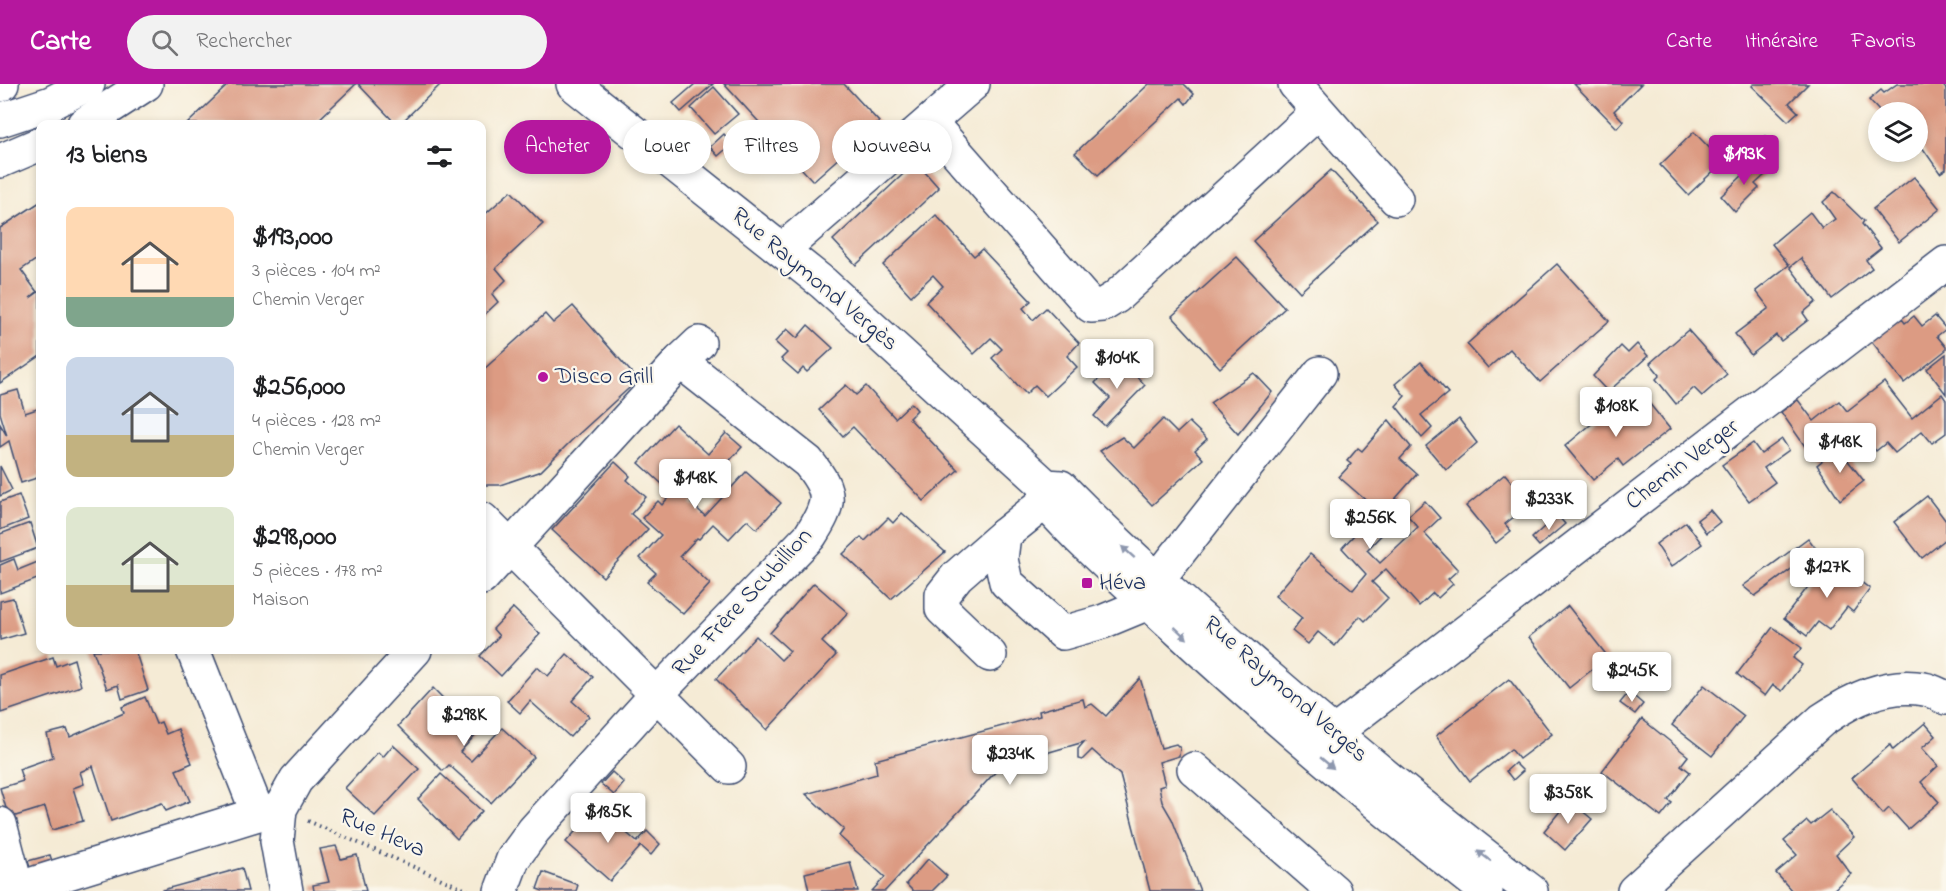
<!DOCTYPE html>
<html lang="fr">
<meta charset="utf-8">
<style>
:root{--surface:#fff;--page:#f2f2f2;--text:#202124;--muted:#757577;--accent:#b5179e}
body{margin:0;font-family:"Indie Flower",sans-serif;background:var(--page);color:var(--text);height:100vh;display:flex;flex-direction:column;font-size:22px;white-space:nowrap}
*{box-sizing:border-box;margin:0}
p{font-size:20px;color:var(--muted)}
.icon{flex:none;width:33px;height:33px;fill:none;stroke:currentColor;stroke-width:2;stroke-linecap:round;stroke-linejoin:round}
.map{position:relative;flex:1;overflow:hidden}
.drawer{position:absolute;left:36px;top:36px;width:450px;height:534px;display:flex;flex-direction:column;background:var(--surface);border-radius:12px;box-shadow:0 3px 9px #0003}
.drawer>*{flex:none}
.guide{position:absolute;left:504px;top:36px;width:570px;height:54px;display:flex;gap:12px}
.buttons{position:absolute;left:1868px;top:18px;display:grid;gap:12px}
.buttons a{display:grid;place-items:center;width:60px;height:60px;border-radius:50%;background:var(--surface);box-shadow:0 3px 9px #0003;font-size:30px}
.price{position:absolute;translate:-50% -51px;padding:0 14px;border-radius:6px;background:#fff;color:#222;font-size:20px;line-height:39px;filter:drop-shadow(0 2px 3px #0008)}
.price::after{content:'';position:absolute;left:50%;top:36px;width:18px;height:14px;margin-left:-9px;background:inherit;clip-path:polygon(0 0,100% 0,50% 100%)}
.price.on{background:var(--accent);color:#fff}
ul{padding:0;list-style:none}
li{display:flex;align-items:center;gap:18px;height:150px;padding:0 30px}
li span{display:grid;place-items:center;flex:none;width:168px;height:120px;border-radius:12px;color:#555}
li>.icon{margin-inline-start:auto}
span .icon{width:72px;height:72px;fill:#fffc;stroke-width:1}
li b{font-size:26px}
h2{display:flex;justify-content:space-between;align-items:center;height:72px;padding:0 30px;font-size:26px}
.tag{padding:0 21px;border-radius:27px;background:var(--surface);box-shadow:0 3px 9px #0003;font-size:21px;line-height:54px}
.tag.on{background:var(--accent);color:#fff}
header{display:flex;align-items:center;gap:36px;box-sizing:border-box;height:84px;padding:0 30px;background:var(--accent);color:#fff}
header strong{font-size:28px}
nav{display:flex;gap:33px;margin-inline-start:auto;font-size:21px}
.search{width:420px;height:54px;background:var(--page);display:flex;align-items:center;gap:15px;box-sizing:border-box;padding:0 21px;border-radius:33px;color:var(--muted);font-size:22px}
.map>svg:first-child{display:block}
.building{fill:#dc9b83}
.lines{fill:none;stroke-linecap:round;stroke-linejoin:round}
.minor-casing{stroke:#3c4b70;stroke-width:36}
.major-casing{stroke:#3c4b70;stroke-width:36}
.path{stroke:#3c4b70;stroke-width:4;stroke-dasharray:1.5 4.5;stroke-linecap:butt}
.minor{stroke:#fff;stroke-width:33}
.major{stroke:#fff;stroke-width:33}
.oneway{fill:#8d97ae}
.poi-dot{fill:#b5179e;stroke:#fbf7ec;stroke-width:2}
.labels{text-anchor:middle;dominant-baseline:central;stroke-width:4.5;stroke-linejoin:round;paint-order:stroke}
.street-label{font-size:24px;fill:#1b2f5e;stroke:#fbf7ec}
.poi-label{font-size:24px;fill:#1b2f5e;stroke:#fbf7ec;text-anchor:start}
</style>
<header>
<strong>Carte</strong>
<div class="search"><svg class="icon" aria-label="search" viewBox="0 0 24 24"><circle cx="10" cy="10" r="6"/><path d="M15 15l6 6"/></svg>Rechercher</div>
<nav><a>Carte</a><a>Itinéraire</a><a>Favoris</a></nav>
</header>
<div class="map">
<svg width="1946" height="807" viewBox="0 0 1946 807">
<rect width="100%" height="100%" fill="#fbf7ec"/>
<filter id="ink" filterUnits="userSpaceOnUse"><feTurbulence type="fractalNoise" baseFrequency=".0167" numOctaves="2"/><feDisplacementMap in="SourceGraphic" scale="12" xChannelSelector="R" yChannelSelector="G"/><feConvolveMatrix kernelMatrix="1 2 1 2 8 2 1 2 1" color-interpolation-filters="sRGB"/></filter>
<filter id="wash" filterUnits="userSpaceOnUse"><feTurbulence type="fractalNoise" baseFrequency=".008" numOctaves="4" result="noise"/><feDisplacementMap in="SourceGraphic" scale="24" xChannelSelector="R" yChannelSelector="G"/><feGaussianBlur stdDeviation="1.35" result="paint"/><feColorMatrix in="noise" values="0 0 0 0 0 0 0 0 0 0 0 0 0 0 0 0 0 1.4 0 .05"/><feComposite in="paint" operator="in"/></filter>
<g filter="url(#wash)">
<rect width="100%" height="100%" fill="#f5ebd5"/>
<g id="blocks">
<g class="building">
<path d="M229 0H356L314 40H187Z"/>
<path d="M358 0H441L400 40H396Z"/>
<path d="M695 0H713L681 28 673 19Z"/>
<path d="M724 0H844L879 38 813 97Z"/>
<path d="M1149 0H1184L1194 10 1186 20 1181 14 1098 91 1075 69Z"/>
<path d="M1574 0H1641L1614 27 1623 37 1617 44Z"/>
<path d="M1754 0H1808L1789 19 1798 28 1788 37 1752 2Z"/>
<path d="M1897 0H1942L1946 5V85L1940 89 1917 56V28H1880L1869 16 1881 6 1884 9Z"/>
<path d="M714 3 738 30 714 50 691 24Z"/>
<path d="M1694 48 1723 78 1688 111 1660 81Z"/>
<path d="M724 50 732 60 718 72 710 63Z"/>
<path d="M1766 52 1771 61 1749 72 1744 62Z"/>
<path d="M1750 74 1766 90 1755 100 1759 104 1735 128 1721 112 1744 90 1740 84Z"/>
<path d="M916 78 939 104 856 181 833 156Z"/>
<path d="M1331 86 1378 137 1300 208 1253 157Z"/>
<path d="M1914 93 1940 125 1899 158 1873 125Z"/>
<path d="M511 107 543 140 496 184 506 196 492 210 498 218 482 233V133Z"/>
<path d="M1834 108 1864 137 1862 140 1881 164 1866 176 1872 184 1832 215 1801 174 1790 183 1816 218 1803 229 1808 236 1781 257 1776 251 1751 271 1735 250 1769 224 1756 207 1789 181 1772 160 1810 128 1822 144 1835 135 1823 118Z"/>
<path d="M40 118V173L21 186 37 208 30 214 40 207V272L0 299V144Z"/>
<path d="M936 131 974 172 982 165 1031 217 1023 224 1033 236 1046 224 1079 259 1067 272 1077 283 1046 312 1035 301 1026 310 992 274 1002 265 991 254 974 270 926 218 943 202 933 191 911 212 883 181Z"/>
<path d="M1237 173 1285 224 1220 284 1172 232Z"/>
<path d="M1557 180 1609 237 1540 298 1510 265 1488 284 1467 260Z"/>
<path d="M573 222 638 296 571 357 541 387 500 401H482V287L545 230 553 239Z"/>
<path d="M1899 231 1905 239 1914 232 1922 242 1935 232 1946 245 1937 252 1946 263V266L1904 299 1869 254Z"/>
<path d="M808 241 833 264 807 288 803 284 798 290 781 275 787 269 775 258 787 245 797 254Z"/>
<path d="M1688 246 1727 290 1702 312 1694 304 1676 320 1656 295 1660 291 1650 279Z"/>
<path d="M1637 260 1648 272 1608 308 1593 292 1621 262 1628 269Z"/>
<path d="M1946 270V310L1927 285Z"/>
<path d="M1119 274 1145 301 1105 342 1094 332 1110 314 1095 299Z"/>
<path d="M1421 278 1448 309 1421 331 1432 344 1422 354 1396 322 1405 312 1395 300Z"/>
<path d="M1254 289 1272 308 1238 350 1210 319Z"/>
<path d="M1884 298 1912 334 1942 310 1946 316V349L1932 359 1922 347 1895 369 1886 359 1876 367 1868 357 1858 366 1842 347 1811 371 1781 328 1798 316 1814 337 1839 317 1847 327Z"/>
<path d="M846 301 856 311 866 302 895 334 911 319 917 326 909 334 958 386 924 417 853 343 843 352 819 326Z"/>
<path d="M18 306 25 329 40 324V393L21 399 9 357 0 363V340L7 352 0 329V311Z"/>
<path d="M1618 318 1631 334 1649 319 1670 345 1623 382 1618 375 1593 396 1565 362Z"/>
<path d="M1163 335 1177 349 1189 338 1207 355 1195 366 1203 375 1152 421 1100 367 1122 353 1134 364Z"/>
<path d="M1459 335 1477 359 1446 386 1426 362Z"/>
<path d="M1389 336 1411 363 1400 375 1417 390 1382 430 1393 439 1367 466 1380 479 1418 443 1408 432 1425 417 1440 434 1424 449 1458 486 1448 495 1453 500 1438 514 1433 509 1419 522 1386 485 1372 498 1388 514 1365 537 1360 532 1335 562 1318 548 1308 560 1292 547 1302 534 1275 512 1310 470 1353 506 1366 490 1342 464 1377 426 1339 393 1351 380 1347 377 1358 364 1362 367Z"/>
<path d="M675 340 708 370 726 349 742 363 691 419 705 432 746 388 781 419 757 445 747 436 729 455 713 440 699 455 697 454 680 472 710 500 683 530 647 498 656 489 640 474 661 451 642 434 658 417 662 421 672 409 639 379Z"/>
<path d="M1782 355 1789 366 1764 384 1775 398 1749 417 1722 381 1753 359 1761 370Z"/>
<path d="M1838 364 1864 397 1840 416 1817 381Z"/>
<path d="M615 378 630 392 627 396 646 413 631 430 648 445 603 493 552 446Z"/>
<path d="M0 382 12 406 0 412Z"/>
<path d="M1505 390 1530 420 1505 440 1511 447 1496 459 1466 422Z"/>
<path d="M19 411 28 435 0 446V418Z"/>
<path d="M1927 412 1946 437V455L1922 474 1894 438Z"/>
<path d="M1710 426 1720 438 1706 449 1697 436Z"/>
<path d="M902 429 945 468 891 515 843 470 861 453 865 457 888 434 893 439Z"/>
<path d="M1557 431 1565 440 1539 462 1532 454Z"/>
<path d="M1686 438 1702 460 1671 483 1656 460Z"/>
<path d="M30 439 38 464 0 478V450Z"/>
<path d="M1808 454 1817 466 1755 512 1743 502Z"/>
<path d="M1830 474 1870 505 1853 528 1847 523 1829 546 1818 538 1807 552 1784 534Z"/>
<path d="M14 475 18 486 40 477V494L0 509V481Z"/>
<path d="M814 499 848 529 822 558 836 571 767 646 716 595 756 552 781 576 790 567 770 549Z"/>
<path d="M13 514 24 549 0 556V517Z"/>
<path d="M1568 522 1608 573 1569 604 1529 553Z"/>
<path d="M513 524 540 550 501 592 480 572 499 552 493 545Z"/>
<path d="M1773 543 1802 564 1793 574 1802 581 1782 607 1773 601 1765 612 1737 590Z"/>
<path d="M93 566H135L148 606 122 615 118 601 107 605Z"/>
<path d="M567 570 593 593 572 617 589 632 570 653 530 617 520 629 507 617 537 583 548 592Z"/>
<path d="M53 573 56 582 74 575 81 602 1 629 0 591Z"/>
<path d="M1140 594 1161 664 1176 660 1180 664 1179 672 1159 678 1165 701 1159 703 1162 718 1172 735 1200 807H1150L1120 691 1092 666 1082 676 1078 675V665L1084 658 1001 682 885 807H872L885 793 839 752 844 745 806 710 877 690 875 676 1040 632 1039 627 1083 615 1085 623 1092 620 1106 632Z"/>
<path d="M1509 595 1552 650 1519 675 1511 665 1470 697 1436 652Z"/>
<path d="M1704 601 1744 632 1712 672 1672 641Z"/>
<path d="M433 604 477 649 460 668 471 677 502 644 534 673 491 719 449 681 443 687 398 642Z"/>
<path d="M1629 608 1643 620 1635 630 1620 619Z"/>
<path d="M145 613 156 640 161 638 166 650 178 645 192 679 176 686 190 717 166 727 162 719 111 737 93 682 80 688 84 700 73 704 83 737 52 746 45 723 9 734 0 704 23 697 19 685 53 673 47 650 67 645 70 653 124 629 122 623Z"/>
<path d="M1642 635 1688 672 1681 681 1690 688 1668 716 1672 719 1661 733 1602 687Z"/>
<path d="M1925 639 1936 652 1922 664 1938 682 1921 698 1939 718 1908 745 1889 724 1883 730 1852 694 1890 661 1893 666Z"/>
<path d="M393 661 419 685 375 732 345 704 378 668 383 673Z"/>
<path d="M1515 679 1523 687 1513 696 1506 687Z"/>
<path d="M612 688 624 699 614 711 601 700Z"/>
<path d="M441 690 482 727 457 755 418 715Z"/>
<path d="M1569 716 1592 735 1565 766 1544 747Z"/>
<path d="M597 723 637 758 647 747 660 760 651 771 641 762 610 797 566 758Z"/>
<path d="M1830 726 1854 753 1836 770 1851 790 1832 807H1792L1776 789 1797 771 1784 757 1807 737 1811 741Z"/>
<path d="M336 762 341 775 357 771 366 807H314L313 801 329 798 320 765Z"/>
<path d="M50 771 54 783 32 790 28 777Z"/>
<path d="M928 775 947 792 932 807H913L906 800Z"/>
<path d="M850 778 858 807H809L805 789Z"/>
<path d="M242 784 248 807H162V806Z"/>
<path d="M543 788 578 801 576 807H543L537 805Z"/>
</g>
</g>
</g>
<g filter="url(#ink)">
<use href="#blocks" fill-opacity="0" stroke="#3c4b70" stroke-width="1.5"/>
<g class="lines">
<g class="minor-casing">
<g id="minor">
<path d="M1295 0 1396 115"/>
<path d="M0 1 2 0"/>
<path d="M0 36 51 19 88 0"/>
<path d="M930 38 1091 222 1103 221 1116 213 1318 28"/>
<path d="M782 166 973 0"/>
<path d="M1045 418 1004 451 1001 475 1006 498 1063 549 1102 538 1148 519"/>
<path d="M482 435 729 683"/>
<path d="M482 494 680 277 699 259"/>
<path d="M1158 495 1320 289"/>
<path d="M193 566 258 730"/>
<path d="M990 571 942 525V511L957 492 1004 451"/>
<path d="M1334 649 1946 179"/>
<path d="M1194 685 1334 807"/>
<path d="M0 740 17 805"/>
<path d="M10 807 258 730 280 725"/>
<path d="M286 807 277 757 280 725 296 696 415 566"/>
<path d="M501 807 513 775 534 746 657 610 810 452C831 419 833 409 808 378L680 277"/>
<path d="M1634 807 1822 636C1853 615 1886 598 1924 605 1932 606 1939 611 1946 614"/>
</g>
</g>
<g class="major-casing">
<g id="major">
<path d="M573 0 823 199 1046 402 1061 403C1125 469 1196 530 1266 591 1352 665 1440 738 1531 807"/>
<path d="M84 40 146 0"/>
<path d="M0 77 40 60"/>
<path d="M1046 402 1045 418C1082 460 1125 497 1166 535 1269 630 1375 721 1486 807"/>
</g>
</g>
<path class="path" d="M308 737 469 807"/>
<use href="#minor" class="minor"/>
<use href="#major" class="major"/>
</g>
<defs><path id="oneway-solid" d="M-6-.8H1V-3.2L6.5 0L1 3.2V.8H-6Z" transform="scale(1.5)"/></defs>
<g class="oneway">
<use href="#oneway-solid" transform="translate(1128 468) rotate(-138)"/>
<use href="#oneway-solid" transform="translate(1181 549) rotate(43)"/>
<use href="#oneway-solid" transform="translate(1327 679) rotate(40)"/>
<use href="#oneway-solid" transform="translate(1484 772) rotate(-143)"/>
</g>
</g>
<g class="poi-dot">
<circle cx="543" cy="293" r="6"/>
<rect x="1081" y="493" width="12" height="12" rx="3"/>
</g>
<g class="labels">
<g class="street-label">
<text transform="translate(814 196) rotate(40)">Rue Raymond Vergès</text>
<text transform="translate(1683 381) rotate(-37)">Chemin Verger</text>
<text transform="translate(743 519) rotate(-47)">Rue Frère Scubillion</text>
<text transform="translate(1285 606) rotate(41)">Rue Raymond Vergès</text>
<text transform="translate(382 750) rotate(23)">Rue Heva</text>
</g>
<g class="poi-label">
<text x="555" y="293">Disco Grill</text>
<text x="1099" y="499">Héva</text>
</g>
</g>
</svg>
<div class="buttons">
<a><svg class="icon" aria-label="layers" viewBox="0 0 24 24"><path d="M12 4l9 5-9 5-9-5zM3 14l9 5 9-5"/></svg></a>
</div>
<b class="price on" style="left:1744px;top:102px">$193K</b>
<b class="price" style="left:1117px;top:306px">$104K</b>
<b class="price" style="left:1616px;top:354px">$108K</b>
<b class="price" style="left:1840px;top:390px">$148K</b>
<b class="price" style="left:695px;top:426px">$148K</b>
<b class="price" style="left:1549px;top:447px">$233K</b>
<b class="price" style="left:1370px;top:466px">$256K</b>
<b class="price" style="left:1827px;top:515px">$127K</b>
<b class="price" style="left:1632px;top:619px">$245K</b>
<b class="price" style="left:464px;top:663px">$298K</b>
<b class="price" style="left:1010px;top:702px">$234K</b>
<b class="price" style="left:1568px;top:741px">$358K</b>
<b class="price" style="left:608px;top:760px">$185K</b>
<div class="guide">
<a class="tag on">Acheter</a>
<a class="tag">Louer</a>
<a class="tag">Filtres</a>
<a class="tag">Nouveau</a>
</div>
<section class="drawer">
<h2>13 biens<svg class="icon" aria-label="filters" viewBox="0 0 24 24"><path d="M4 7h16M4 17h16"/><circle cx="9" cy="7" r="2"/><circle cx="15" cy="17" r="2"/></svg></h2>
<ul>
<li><span style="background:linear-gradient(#ffd9b3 75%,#7fa58c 0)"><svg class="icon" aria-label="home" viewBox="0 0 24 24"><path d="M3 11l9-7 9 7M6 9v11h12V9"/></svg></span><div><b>$193,000</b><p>3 pièces · 104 m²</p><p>Chemin Verger</p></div></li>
<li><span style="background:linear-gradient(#c9d6e8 65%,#c2b280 0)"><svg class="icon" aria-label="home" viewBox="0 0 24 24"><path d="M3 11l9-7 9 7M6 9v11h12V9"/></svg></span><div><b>$256,000</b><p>4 pièces · 128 m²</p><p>Chemin Verger</p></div></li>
<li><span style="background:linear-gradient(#dfe7d0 65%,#c2b280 0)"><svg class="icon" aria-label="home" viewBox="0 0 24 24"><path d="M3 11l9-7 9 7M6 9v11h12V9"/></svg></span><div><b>$298,000</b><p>5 pièces · 178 m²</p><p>Maison</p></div></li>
</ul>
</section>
</div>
